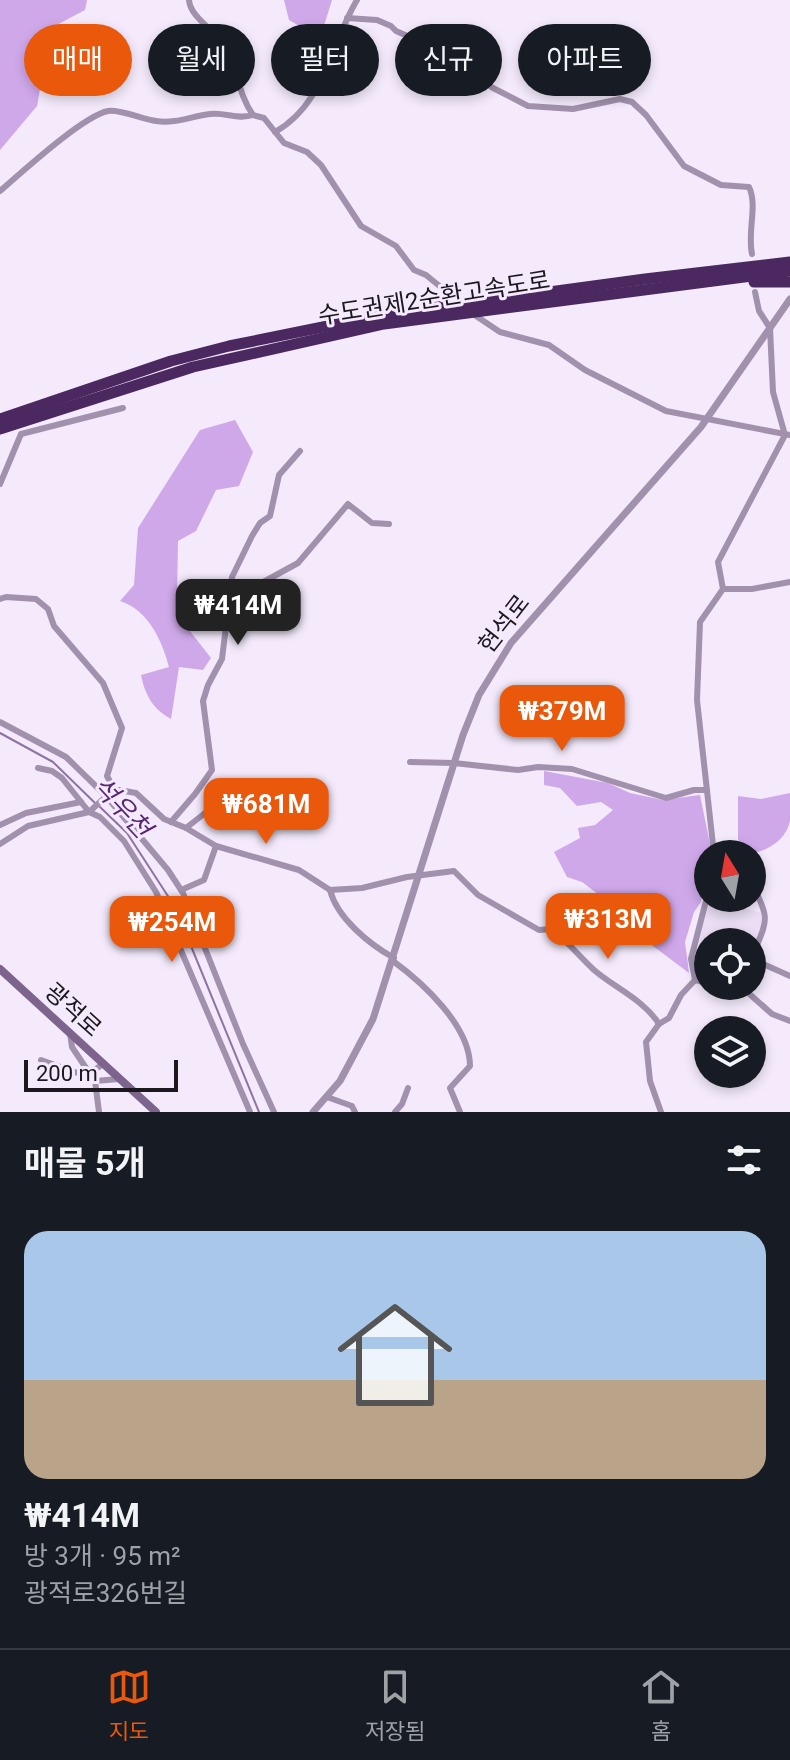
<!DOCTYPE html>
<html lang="ko">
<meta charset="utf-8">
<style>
:root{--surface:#171b24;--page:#242831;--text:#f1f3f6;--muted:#9ea1a6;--line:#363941;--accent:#ea580c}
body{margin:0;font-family:Roboto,"Noto Sans KR",sans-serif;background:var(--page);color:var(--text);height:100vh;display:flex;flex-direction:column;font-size:30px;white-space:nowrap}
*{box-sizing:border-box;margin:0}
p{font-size:26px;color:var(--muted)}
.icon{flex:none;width:44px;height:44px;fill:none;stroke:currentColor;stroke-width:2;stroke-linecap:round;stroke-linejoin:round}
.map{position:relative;height:1112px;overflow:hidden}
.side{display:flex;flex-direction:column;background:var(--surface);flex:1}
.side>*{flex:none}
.banner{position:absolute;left:24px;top:24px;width:742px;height:72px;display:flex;gap:16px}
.needle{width:52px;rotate:349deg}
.fabs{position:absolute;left:694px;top:840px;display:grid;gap:16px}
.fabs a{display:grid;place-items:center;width:72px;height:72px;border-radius:50%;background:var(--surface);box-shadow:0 4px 12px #0003;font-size:40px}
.scale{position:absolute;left:24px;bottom:20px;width:154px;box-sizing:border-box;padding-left:8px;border:4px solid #1c181e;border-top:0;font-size:22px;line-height:28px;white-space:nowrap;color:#1c181e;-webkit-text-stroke:6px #f4eafc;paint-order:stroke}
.price{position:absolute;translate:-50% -68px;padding:0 18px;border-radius:16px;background:var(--accent);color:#fff;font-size:26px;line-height:52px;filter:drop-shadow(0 2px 4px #0008)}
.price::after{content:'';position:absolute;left:50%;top:48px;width:24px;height:18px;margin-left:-12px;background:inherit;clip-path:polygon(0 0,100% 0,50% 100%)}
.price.current{background:#222;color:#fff}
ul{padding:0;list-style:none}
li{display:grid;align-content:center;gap:16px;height:424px;padding:0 24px}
li span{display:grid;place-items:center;height:248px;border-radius:24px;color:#555}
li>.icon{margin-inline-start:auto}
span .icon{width:144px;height:144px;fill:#fffc;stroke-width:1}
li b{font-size:34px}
h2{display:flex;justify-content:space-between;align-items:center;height:96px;padding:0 24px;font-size:34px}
.tag{padding:0 28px;border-radius:36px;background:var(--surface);box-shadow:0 4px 12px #0003;font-size:28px;line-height:72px}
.tag.current{background:var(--accent);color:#fff}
.tab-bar{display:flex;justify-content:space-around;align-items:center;height:112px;border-top:2px solid var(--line);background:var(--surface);font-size:22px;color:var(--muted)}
.tab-bar a{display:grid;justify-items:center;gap:4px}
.tab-bar .current{color:var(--accent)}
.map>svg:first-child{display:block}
.built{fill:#eaddf4}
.forest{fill:#cfa8ea}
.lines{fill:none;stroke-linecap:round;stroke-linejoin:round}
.stream{stroke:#8f73a2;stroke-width:2}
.minor{stroke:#a191ad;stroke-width:6}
.tertiary{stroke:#a191ad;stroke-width:7}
.secondary{stroke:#7c648d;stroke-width:8}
.motorway{stroke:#4b2860;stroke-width:11}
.labels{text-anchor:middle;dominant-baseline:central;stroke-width:6;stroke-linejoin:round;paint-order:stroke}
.street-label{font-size:24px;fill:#1c181e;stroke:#f4eafc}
.water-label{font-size:26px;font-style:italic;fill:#582874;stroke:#f4eafc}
</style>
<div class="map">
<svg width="790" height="1112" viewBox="0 0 790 1112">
<rect width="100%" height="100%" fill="#f4eafc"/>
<path class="built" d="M711 898H731L736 906 761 913V927L752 946V942H708V974L700 971 697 959 703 922Z"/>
<g class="forest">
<path d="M0 0H87L85 10 51 28 37 106 0 150Z"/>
<path d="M284 0H332L322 32 323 56 320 67 308 31 289 20Z"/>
<path d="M235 420 253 452 239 486 216 490 196 531 178 541 177 597 186 626 211 658 203 670 179 667 171 719C153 709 145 695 141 675L169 667C162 640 148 610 120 601L134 585 138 528 200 430Z"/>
<path d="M544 771 608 783 630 793 663 800 700 795 712 854H708V872L701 902 694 912 685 942 689 973 653 946 647 933 635 922 582 882 567 877 554 852 580 838 578 828 595 825 613 810 601 802 577 806 560 788 544 785Z"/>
<path d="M790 793C790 802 790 812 790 821 786 841 764 854 744 854L738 839V796L761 799Z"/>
</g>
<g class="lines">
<g class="stream">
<path d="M0 733 53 762 95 803"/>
<path d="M100 807 127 833 175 907 259 1112"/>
</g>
<g class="minor">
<path d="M189 0C190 18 218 32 227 49 238 70 238 94 253 115L264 118 284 143 307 152 321 165 361 226 396 246 414 270 426 275 459 302"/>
<path d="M347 18 377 20 391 26 396 31 419 41 432 56 459 65 493 88 528 106 573 109 620 99 632 102 646 115 684 166 721 185 749 187C758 206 747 231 752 254"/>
<path d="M275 132C325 104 330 45 357 0"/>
<path d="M0 191C22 172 83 116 108 111 119 109 143 119 156 121 176 124 192 116 210 114 226 112 237 120 253 115"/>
<path d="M470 312 500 332 549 345 585 370 666 411 790 435"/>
<path d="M0 484 21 434 123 408"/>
<path d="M723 589H752L790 582"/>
<path d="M231 594 256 586 298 563 348 504 372 523 389 524"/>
<path d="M0 599 6 597 36 599 48 609 54 626 103 683 122 728 107 776 115 791"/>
<path d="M0 722 66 757 106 796 168 870 183 893 243 1044 274 1112"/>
<path d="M410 762 454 763 518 770 538 767 572 769 666 798 694 790H707"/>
<path d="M38 768 52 771 62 778 89 812 100 817 124 841 156 892 250 1112"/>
<path d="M171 822 195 794 212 770 203 701 208 685 222 659 232 577 252 536 260 523 270 516 279 475 300 451"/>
<path d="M0 825 26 813 81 802"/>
<path d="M186 828 216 846 299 870 330 890 362 888 407 877 454 871 478 895 539 930 552 929C568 942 580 957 594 970 615 988 644 1000 659 1024"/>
<path d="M0 844 28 826 89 812 111 792 119 790 136 793 164 819 186 828 205 813 235 799 268 802 310 788"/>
<path d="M714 854 697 700 700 622 723 589 718 562 785 435 773 392 770 328 759 311 755 292"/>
<path d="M752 885C772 920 766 922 752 957"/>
<path d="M181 890 204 880 216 846"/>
<path d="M330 890C337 918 369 944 394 958"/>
<path d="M393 961C423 983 470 1026 470 1066L450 1088 460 1112"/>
<path d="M752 962 761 963 790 976"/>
<path d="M695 980 708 983"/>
<path d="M722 986 745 990 772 1014 790 1021"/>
<path d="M70 1033 72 1047 90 1074"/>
<path d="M41 1060 86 1076 103 1064"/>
<path d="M86 1076 95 1081 119 1079"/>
<path d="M95 1081 99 1112"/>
<path d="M327 1097 352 1106 355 1112"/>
<path d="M395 1112 402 1104 408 1088"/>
<path d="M661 1112 650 1081 646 1042 659 1024 669 1018 681 995 695 980 691 959 708 893"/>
</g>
<path class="tertiary" d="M313 1112 340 1081 373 1019 463 735 479 695 511 643 701 427 790 299"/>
<path class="secondary" d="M0 969 156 1112"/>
<g class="motorway">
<path d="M754 282H790"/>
<path d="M0 419 171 361 229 346 387 314 645 279 790 262"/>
<path d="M0 429 193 367 384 324 790 271"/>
</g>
</g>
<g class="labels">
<g class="street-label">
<text transform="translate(434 298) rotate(-9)">수도권제2순환고속도로</text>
<text transform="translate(504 624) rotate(-52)">현석로</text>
<text transform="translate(73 1010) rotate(42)">광적로</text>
</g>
<g class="water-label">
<text transform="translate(122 807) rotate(47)">석우천</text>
</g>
</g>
</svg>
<div class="fabs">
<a><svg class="needle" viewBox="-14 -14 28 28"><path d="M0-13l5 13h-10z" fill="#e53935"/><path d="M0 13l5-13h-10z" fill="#9ea1a6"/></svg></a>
<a><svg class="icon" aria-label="locate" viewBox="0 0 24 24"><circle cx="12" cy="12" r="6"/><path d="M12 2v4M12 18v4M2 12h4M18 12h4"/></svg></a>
<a><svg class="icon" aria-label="layers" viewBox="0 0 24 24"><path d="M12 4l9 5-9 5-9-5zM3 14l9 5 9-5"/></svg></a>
</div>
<div class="scale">200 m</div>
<b class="price current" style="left:238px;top:647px">₩414M</b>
<b class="price" style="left:562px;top:753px">₩379M</b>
<b class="price" style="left:266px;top:846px">₩681M</b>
<b class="price" style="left:608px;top:961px">₩313M</b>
<b class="price" style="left:172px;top:964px">₩254M</b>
<div class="banner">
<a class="tag current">매매</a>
<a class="tag">월세</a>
<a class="tag">필터</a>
<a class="tag">신규</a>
<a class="tag">아파트</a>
</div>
</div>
<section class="side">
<h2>매물 5개<svg class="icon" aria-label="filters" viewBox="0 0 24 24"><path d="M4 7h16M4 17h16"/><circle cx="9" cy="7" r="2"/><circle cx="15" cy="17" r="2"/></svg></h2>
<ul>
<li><span style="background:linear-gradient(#a9c7e8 60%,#b9a48a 0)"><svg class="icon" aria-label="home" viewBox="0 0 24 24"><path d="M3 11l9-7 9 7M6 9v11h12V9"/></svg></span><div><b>₩414M</b><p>방 3개 · 95 m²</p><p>광적로326번길</p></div></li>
</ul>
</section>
<nav class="tab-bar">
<a class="current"><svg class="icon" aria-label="map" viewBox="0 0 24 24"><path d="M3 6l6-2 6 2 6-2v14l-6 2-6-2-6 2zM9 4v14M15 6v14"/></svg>지도</a>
<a><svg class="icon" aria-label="saved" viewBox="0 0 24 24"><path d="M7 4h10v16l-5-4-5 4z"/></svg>저장됨</a>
<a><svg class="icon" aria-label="home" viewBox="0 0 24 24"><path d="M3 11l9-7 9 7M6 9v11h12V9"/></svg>홈</a>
</nav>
